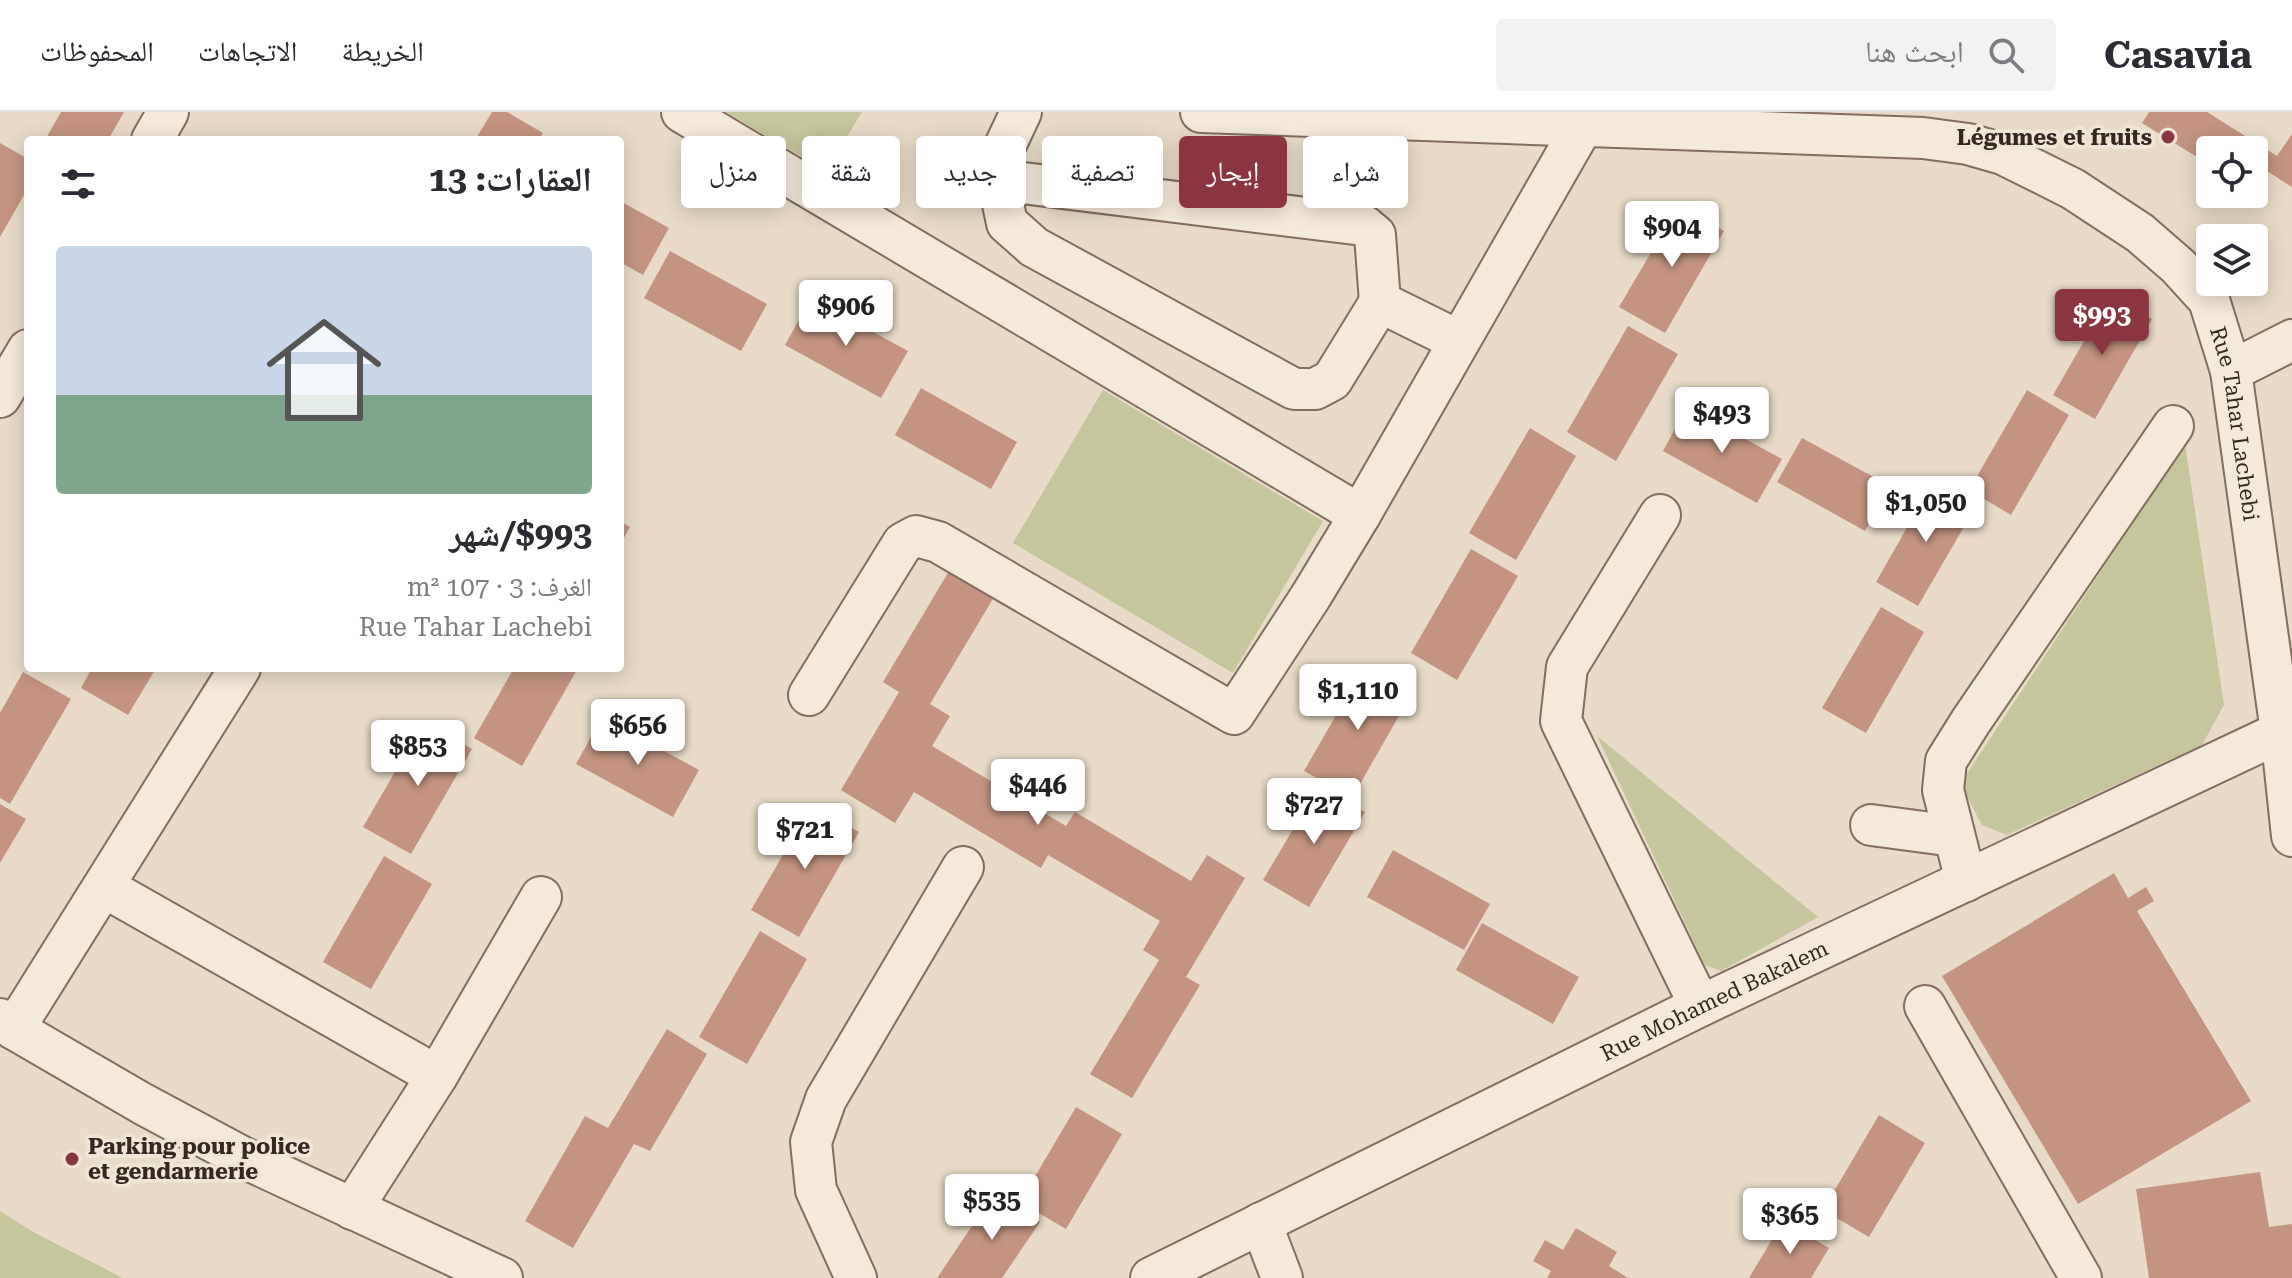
<!DOCTYPE html>
<html lang="ar">
<meta charset="utf-8">
<style>
:root{--surface:#fff;--page:#f2f2f3;--text:#2b2b33;--muted:#7c7c81;--line:#e1e1e2;--accent:#8b3540}
body{margin:0;font-family:"Roboto Serif","Noto Naskh Arabic",serif;background:var(--page);color:var(--text);direction:rtl;height:100vh;display:flex;flex-direction:column;font-size:30px;white-space:nowrap}
*{box-sizing:border-box;margin:0}
p{font-size:26px;color:var(--muted)}
.icon{flex:none;width:44px;height:44px;fill:none;stroke:currentColor;stroke-width:2;stroke-linecap:round;stroke-linejoin:round}
.map{position:relative;flex:1;overflow:hidden;direction:ltr}
.sheet{position:absolute;left:24px;top:24px;width:600px;height:536px;display:flex;flex-direction:column;background:var(--surface);border-radius:8px;box-shadow:0 4px 20px #0003;direction:rtl}
.sheet>*{flex:none}
.guide{position:absolute;left:648px;top:24px;width:760px;height:72px;direction:rtl;display:flex;gap:16px}
.controls{position:absolute;left:2196px;top:24px;display:grid;gap:16px}
.controls a{display:grid;place-items:center;width:72px;height:72px;border-radius:8px;background:var(--surface);box-shadow:0 4px 20px #0003;font-size:40px}
.price{position:absolute;translate:-50% -68px;padding:0 18px;border-radius:8px;background:#fff;color:#222;font-size:26px;line-height:52px;filter:drop-shadow(0 2px 4px #0008)}
.price::after{content:'';position:absolute;left:50%;top:48px;width:24px;height:18px;margin-left:-12px;background:inherit;clip-path:polygon(0 0,100% 0,50% 100%)}
.price.current{background:var(--accent);color:#fff}
ul{padding:0;list-style:none}
li{display:grid;align-content:center;gap:16px;height:424px;padding:0 32px}
li span{display:grid;place-items:center;height:248px;border-radius:8px;color:#555}
li>.icon{margin-inline-start:auto}
span .icon{width:144px;height:144px;fill:#fffc;stroke-width:1}
li b{font-size:34px}
h2{display:flex;justify-content:space-between;align-items:center;height:96px;padding:0 32px;font-size:34px}
.tag{padding:0 28px;border-radius:8px;background:var(--surface);box-shadow:0 4px 20px #0003;font-size:28px;line-height:72px}
.tag.current{background:var(--accent);color:#fff}
header{display:flex;align-items:center;gap:48px;box-sizing:border-box;height:112px;padding:0 40px;background:var(--surface);border-bottom:2px solid var(--line)}
header strong{font-size:38px}
nav{display:flex;gap:44px;margin-inline-start:auto;font-size:28px}
.search{width:560px;height:72px;background:var(--page);display:flex;align-items:center;gap:20px;box-sizing:border-box;padding:0 28px;border-radius:8px;color:var(--muted);font-size:30px}
.map>svg:first-child{display:block}
.green{fill:#c6c69c}
.building{fill:#c39481}
.lines{fill:none;stroke-linecap:round;stroke-linejoin:round}
.minor-casing{stroke:#836d5e;stroke-width:44}
.minor{stroke:#f5e9d9;stroke-width:40}
.poi-dot{fill:#8b3540;stroke:#f1e6d6;stroke-width:3}
.labels{text-anchor:middle;dominant-baseline:central;stroke-width:7;stroke-linejoin:round;paint-order:stroke}
.poi-label{font-size:22px;font-weight:bold;fill:#352820;stroke:#f1e6d6;text-anchor:end}
.street-label{font-size:22px;fill:#352820;stroke:#f1e6d6}
</style>
<header>
<strong>Casavia</strong>
<div class="search"><svg class="icon" aria-label="search" viewBox="0 0 24 24"><circle cx="10" cy="10" r="6"/><path d="M15 15l6 6"/></svg>ابحث هنا</div>
<nav><a>الخريطة</a><a>الاتجاهات</a><a>المحفوظات</a></nav>
</header>
<div class="map">
<svg width="2292" height="1166" viewBox="0 0 2292 1166">
<rect width="100%" height="100%" fill="#e9dbc7"/>
<g class="green">
<path d="M726 0H862L826 59Z"/>
<path d="M1103 278 1323 409 1233 561 1013 431Z"/>
<path d="M2185 332 2224 593 2202 633 2007 723 1982 713 1960 672Z"/>
<path d="M1597 624 1818 805 1721 859 1705 853Z"/>
<path d="M0 1099 35 1121 123 1166H0Z"/>
</g>
<g class="building">
<path d="M61 0H124L108 28H45Z"/>
<path d="M492 0H507L543 21 539 28H475Z"/>
<path d="M2149 0H2207L2277 44 2292 22V75L2267 59 2254 80V38H2210V53L2142 11Z"/>
<path d="M0 31 28 47V76L0 125Z"/>
<path d="M620 89 669 116 643 163 620 150Z"/>
<path d="M1679 93 1724 119 1665 221 1619 195Z"/>
<path d="M670 139 767 192 741 239 644 186Z"/>
<path d="M2110 184 2152 207 2095 307 2053 283Z"/>
<path d="M811 186 908 239 881 286 785 233Z"/>
<path d="M1628 214 1678 242 1616 349 1567 320Z"/>
<path d="M921 276 1017 330 991 377 895 323Z"/>
<path d="M2027 278 2069 303 2011 403 1969 378Z"/>
<path d="M1687 295 1782 347 1757 391 1663 339Z"/>
<path d="M1530 316 1576 344 1516 448 1469 421Z"/>
<path d="M1802 326 1890 374 1865 419 1777 370Z"/>
<path d="M1933 370 1976 394 1918 494 1876 470Z"/>
<path d="M620 409 630 415 620 433Z"/>
<path d="M1471 437 1518 464 1457 568 1411 541Z"/>
<path d="M955 449 1000 475 930 592 950 604 932 634 1066 714 1075 700 1191 769 1207 743 1245 766 1186 865 1200 873 1132 986 1090 962 1159 848 1143 838 1160 809 1048 743 1041 756 914 680 895 711 841 678 899 580 883 570Z"/>
<path d="M1881 495 1924 520 1866 621 1822 596Z"/>
<path d="M1365 553 1412 581 1352 686 1304 659Z"/>
<path d="M92 556H156L128 603 81 576Z"/>
<path d="M514 556H578L522 654 474 626Z"/>
<path d="M23 560 71 587 10 692 0 686V601Z"/>
<path d="M602 605 699 658 673 705 576 652Z"/>
<path d="M424 610 472 637 411 742 363 715Z"/>
<path d="M1319 673 1365 700 1309 795 1263 768Z"/>
<path d="M0 692 26 707 0 751Z"/>
<path d="M812 693 859 720 799 825 751 798Z"/>
<path d="M1393 738 1490 792 1464 838 1367 785Z"/>
<path d="M384 744 432 772 371 877 323 850Z"/>
<path d="M2114 761 2128 786 2146 775 2154 789 2137 799 2251 989 2078 1092 1942 864Z"/>
<path d="M1482 811 1579 865 1553 912 1456 858Z"/>
<path d="M760 819 807 847 747 952 699 925Z"/>
<path d="M667 917 707 942 650 1039 634 1032 573 1136 525 1109 585 1004 608 1016Z"/>
<path d="M1076 995 1122 1022 1066 1117 1020 1090Z"/>
<path d="M1879 1003 1925 1031 1869 1125 1823 1098Z"/>
<path d="M2260 1060 2269 1115 2292 1112V1166H2149L2136 1077Z"/>
<path d="M995 1080 1040 1110 1002 1166H937Z"/>
<path d="M1783 1109 1829 1136 1811 1166H1749Z"/>
<path d="M1576 1116 1617 1140 1609 1154 1628 1166H1547L1551 1159 1533 1149 1545 1128 1563 1138Z"/>
</g>
<g class="lines">
<g class="minor-casing">
<g id="minor">
<path d="M682 0 1360 403"/>
<path d="M1021 0 1004 36 998 68 1007 111 1034 135 1294 277H1315L1332 268 1380 190"/>
<path id="s1" d="M1201 0 1923 26 1968 32 2003 42 2073 77 2140 121 2178 154 2209 188 2231 259 2281 620 2292 724"/>
<path d="M152 28 168 0"/>
<path d="M998 68 1363 113 1375 123 1380 190 1459 229"/>
<path d="M2231 259 2292 228"/>
<path d="M0 285 28 238"/>
<path d="M1660 403 1567 555 1561 609 1700 894"/>
<path d="M809 583 903 431 916 424 938 430 1234 602 1311 484 1360 403 1582 15"/>
<path d="M1871 713 1954 724"/>
<path d="M1966 769 1943 678 1946 649 1971 609 2173 314"/>
<path d="M104 775 437 964"/>
<path d="M1925 894 2081 1166"/>
<path d="M0 907 14 917 143 992 242 1045 502 1166"/>
<path d="M14 917 240 556"/>
<path d="M352 1097 437 964 541 785"/>
<path d="M1261 1111 1282 1166"/>
<path d="M856 1166 816 1078 811 1030 826 987 963 755"/>
<path id="s2" d="M1151 1166 1700 894 2281 620"/>
</g>
</g>
<use href="#minor" class="minor"/>
</g>
<g class="poi-dot">
<circle cx="2168" cy="25" r="8"/>
<circle cx="72" cy="1047" r="8"/>
</g>
<g class="labels">
<g class="poi-label">
<text x="2152" y="25">Légumes et fruits</text>
<text x="88" y="1034" text-anchor="start">Parking pour police<tspan x="88" dy="25">et gendarmerie</tspan></text>
</g>
<g class="street-label">
<text stroke="none"><textPath href="#s1" startOffset="1186">Rue Tahar Lachebi</textPath></text>
<text stroke="none"><textPath href="#s2" startOffset="628">Rue Mohamed Bakalem</textPath></text>
</g>
</g>
</svg>
<div class="controls">
<a><svg class="icon" aria-label="locate" viewBox="0 0 24 24"><circle cx="12" cy="12" r="6"/><path d="M12 2v4M12 18v4M2 12h4M18 12h4"/></svg></a>
<a><svg class="icon" aria-label="layers" viewBox="0 0 24 24"><path d="M12 4l9 5-9 5-9-5zM3 14l9 5 9-5"/></svg></a>
</div>
<b class="price" style="left:1672px;top:157px">$904</b>
<b class="price" style="left:846px;top:236px">$906</b>
<b class="price current" style="left:2102px;top:245px">$993</b>
<b class="price" style="left:1722px;top:343px">$493</b>
<b class="price" style="left:1926px;top:432px">$1,050</b>
<b class="price" style="left:1358px;top:620px">$1,110</b>
<b class="price" style="left:638px;top:655px">$656</b>
<b class="price" style="left:418px;top:676px">$853</b>
<b class="price" style="left:1038px;top:715px">$446</b>
<b class="price" style="left:1314px;top:734px">$727</b>
<b class="price" style="left:805px;top:759px">$721</b>
<b class="price" style="left:992px;top:1130px">$535</b>
<b class="price" style="left:1790px;top:1144px">$365</b>
<div class="guide">
<a class="tag">شراء</a>
<a class="tag current">إيجار</a>
<a class="tag">تصفية</a>
<a class="tag">جديد</a>
<a class="tag">شقة</a>
<a class="tag">منزل</a>
</div>
<section class="sheet">
<h2>العقارات: 13<svg class="icon" aria-label="filters" viewBox="0 0 24 24"><path d="M4 7h16M4 17h16"/><circle cx="9" cy="7" r="2"/><circle cx="15" cy="17" r="2"/></svg></h2>
<ul>
<li><span style="background:linear-gradient(#c9d6e8 60%,#7fa58c 0)"><svg class="icon" aria-label="home" viewBox="0 0 24 24"><path d="M3 11l9-7 9 7M6 9v11h12V9"/></svg></span><div><b>$993/شهر</b><p>الغرف: 3 · 107 m²</p><p>Rue Tahar Lachebi</p></div></li>
</ul>
</section>
</div>
